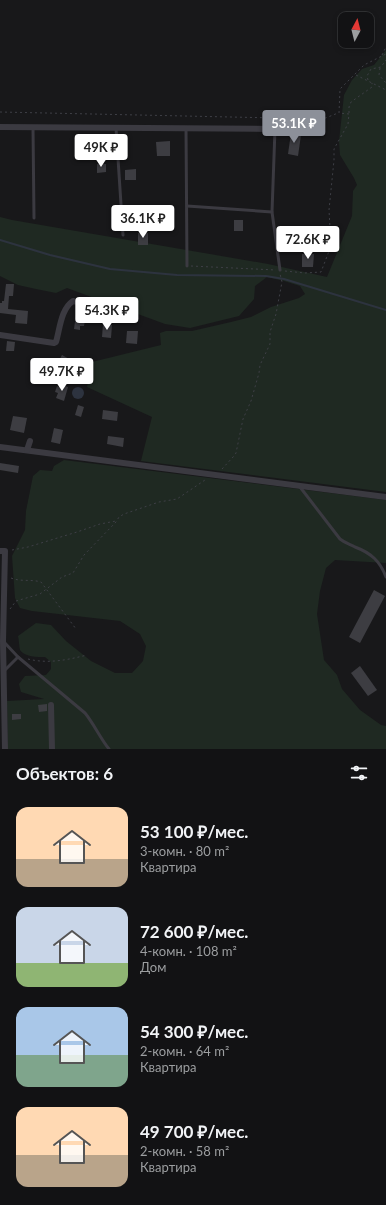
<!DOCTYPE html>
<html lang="ru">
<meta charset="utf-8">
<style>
:root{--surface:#121214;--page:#1f2022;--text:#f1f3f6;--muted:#9c9ea0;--line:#313234;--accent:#8c9099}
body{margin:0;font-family:Lato,sans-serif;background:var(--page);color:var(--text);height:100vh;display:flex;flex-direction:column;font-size:15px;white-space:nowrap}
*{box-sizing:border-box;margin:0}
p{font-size:13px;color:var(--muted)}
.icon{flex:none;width:22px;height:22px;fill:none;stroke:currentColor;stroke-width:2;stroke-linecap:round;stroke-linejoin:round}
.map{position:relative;height:749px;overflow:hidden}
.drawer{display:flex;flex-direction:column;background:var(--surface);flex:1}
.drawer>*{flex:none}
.needle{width:26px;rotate:7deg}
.tools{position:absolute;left:338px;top:12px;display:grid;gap:8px}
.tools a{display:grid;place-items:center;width:36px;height:36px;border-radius:8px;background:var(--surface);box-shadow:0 2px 6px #0003,0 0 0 1px var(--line);font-size:20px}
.price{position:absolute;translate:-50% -34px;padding:0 9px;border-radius:4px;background:#fff;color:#222;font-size:13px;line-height:26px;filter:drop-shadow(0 1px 2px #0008)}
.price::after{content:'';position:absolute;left:50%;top:24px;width:12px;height:9px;margin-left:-6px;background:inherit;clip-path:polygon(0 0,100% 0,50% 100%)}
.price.on{background:var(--accent);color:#fff}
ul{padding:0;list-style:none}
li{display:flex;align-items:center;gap:12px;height:100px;padding:0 16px}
li span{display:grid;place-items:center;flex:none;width:112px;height:80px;border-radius:12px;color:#555}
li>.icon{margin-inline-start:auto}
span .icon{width:48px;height:48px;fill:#fffc;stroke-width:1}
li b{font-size:17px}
h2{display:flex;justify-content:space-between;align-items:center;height:48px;padding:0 16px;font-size:17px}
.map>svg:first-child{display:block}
.green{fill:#1f2922}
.water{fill:#2d333f}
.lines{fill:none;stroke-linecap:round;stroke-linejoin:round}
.stream{stroke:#2d333f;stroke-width:2}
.building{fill:#3d3d42}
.path{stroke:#3e3f46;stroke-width:1;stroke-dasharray:2 3;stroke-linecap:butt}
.service{stroke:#3b3a41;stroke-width:3}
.minor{stroke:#3b3a41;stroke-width:6}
</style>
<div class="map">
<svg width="386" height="749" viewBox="0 0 386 749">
<rect width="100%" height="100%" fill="#18181a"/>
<g class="green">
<path d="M386 50V492L141 461 152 417 87 387 92 362 161 345 160 333 166 331H192L231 322 251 317 271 307 299 298 305 294 300 286 284 281 267 277 255 286 254 299 239 316 190 328 165 324 67 288 56 293 36 289 18 285 0 276V217L12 220 268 264 327 277 352 216 353 191 357 185 354 178 340 155 339 141 344 95 352 80 362 69 374 65Z"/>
<path d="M64 460 386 500V563L335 560 326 568 320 591 317 614 324 660 337 675 342 689 360 710 381 725 386 726V749H8L7 701 44 699 21 692 19 684 25 676 46 675 51 669V662L45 657C38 657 24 657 20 650 19 646 19 640 18 636L36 623 51 625 66 641 91 661 115 673H132L143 661 146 646 140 634 120 621 32 611 20 608 15 598 12 556 25 530 26 511 33 476 40 470 52 471 54 466Z"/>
</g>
<circle class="water" cx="78" cy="393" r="6"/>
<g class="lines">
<path class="stream" d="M0 240 50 255 110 269 177 275 266 276 284 279 386 310"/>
</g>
<g class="building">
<path d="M291 133 301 135 298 156 288 154Z"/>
<rect x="88" y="141" width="12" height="8"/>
<path d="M170 141V156H157L156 142Z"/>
<path d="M97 164H106V172L97 173Z"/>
<path d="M136 169V180H125V170Z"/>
<rect x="234" y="220" width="9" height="11"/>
<rect x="138" y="233" width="10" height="12"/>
<path d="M283 233H302V238H294V243L283 244Z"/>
<path d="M302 254H314L313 267H302Z"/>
<path d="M6 284H14L13 296H9L8 309 28 311 27 324 15 323 16 315 0 313V303H2V301H4Z"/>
<path d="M76 314 86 315 84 326H80V330L74 329Z"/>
<path d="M103 324 112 325 111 338 102 337Z"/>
<path d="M127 331H138L137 344 126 343Z"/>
<path d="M7 341 15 342 14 351H6Z"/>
<path d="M62 355 71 360 63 375 54 370Z"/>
<path d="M60 384 68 387 64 401 56 398 58 393 55 392 57 386 59 387Z"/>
<path d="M78 405 84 407 81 417 75 415Z"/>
<path d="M103 410 118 412 117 421 102 419Z"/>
<path d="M13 416 27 418 24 433 10 430Z"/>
<path d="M54 428 63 430 60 444 51 442Z"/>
<path d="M108 436 124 438 123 447 107 444Z"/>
<path d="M0 463 19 466 18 473 0 470Z"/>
<path d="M374 590 385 596 360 643 349 637Z"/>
<path d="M360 666 377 690 368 696 351 673Z"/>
<path d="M47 704V711L39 712 38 705Z"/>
<path d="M12 714H21V719L12 720Z"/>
</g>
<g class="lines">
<g class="path">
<path d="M382 55 386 47"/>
<path d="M380 68 379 75 386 83"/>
<path d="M356 75 386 90"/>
<path d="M368 80 367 76 371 69 381 67 386 60"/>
<path d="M0 112 323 119 338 113"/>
<path d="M349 113V107L351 102 372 87V83"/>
<path d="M191 266 276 270"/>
<path d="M285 271 305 273 321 272 331 246 329 210 334 160V149L348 124 349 114 339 113 340 89 364 65 386 54"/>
<path d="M222 469 234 456 236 453 243 419 251 401 259 373 260 365 270 344V332L276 314 282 282 280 274"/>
<path d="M12 550 28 547 77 532 100 524 116 521"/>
<path d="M11 578C21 582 31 579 41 582L76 629"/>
<path d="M10 609 16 601 40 594 62 577 73 573 84 555 116 522 119 517 124 514 159 502 177 499 205 480"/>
<path d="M28 659C48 664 67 660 87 655"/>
</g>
<g class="service">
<path d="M33 128 34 218"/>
<path d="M116 128 123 235"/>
<path d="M186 128 187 266"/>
<path d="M275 129 272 212 280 270"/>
<path d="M187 206 272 212"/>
<path d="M300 487 340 539C345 543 349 544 355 547 371 553 380 561 386 577"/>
<path d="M4 642 18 657"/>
<path d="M4 671 18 657 85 713C94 724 100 738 109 749"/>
</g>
<g class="minor">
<path d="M0 127 275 129"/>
<path d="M0 335 54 343 56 342C60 328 61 309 73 301L98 306"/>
<path d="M0 447 386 497"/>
<path d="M27 450 30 441"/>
<path d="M0 551H5L3 641 5 749"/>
<path d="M51 705 52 749"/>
</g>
</g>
</svg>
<div class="tools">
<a><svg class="needle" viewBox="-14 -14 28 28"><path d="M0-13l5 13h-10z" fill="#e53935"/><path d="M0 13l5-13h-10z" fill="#9c9ea0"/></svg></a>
</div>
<b class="price on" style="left:294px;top:144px">53.1K ₽</b>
<b class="price" style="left:101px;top:168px">49K ₽</b>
<b class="price" style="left:143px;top:239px">36.1K ₽</b>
<b class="price" style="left:308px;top:260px">72.6K ₽</b>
<b class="price" style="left:107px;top:331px">54.3K ₽</b>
<b class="price" style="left:62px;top:392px">49.7K ₽</b>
</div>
<section class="drawer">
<h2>Объектов: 6<svg class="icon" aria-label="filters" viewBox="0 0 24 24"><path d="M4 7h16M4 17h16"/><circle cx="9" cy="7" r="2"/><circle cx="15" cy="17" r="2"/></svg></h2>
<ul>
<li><span style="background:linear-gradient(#ffd9b3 65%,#b9a48a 0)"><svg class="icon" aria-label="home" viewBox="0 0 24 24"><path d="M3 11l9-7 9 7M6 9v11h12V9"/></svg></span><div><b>53 100 ₽/мес.</b><p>3-комн. · 80 m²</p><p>Квартира</p></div></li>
<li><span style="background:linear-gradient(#c9d6e8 70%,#8fb573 0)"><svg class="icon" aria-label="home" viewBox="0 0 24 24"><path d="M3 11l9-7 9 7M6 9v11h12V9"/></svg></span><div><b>72 600 ₽/мес.</b><p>4-комн. · 108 m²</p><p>Дом</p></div></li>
<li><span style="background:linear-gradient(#a9c7e8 60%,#7fa58c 0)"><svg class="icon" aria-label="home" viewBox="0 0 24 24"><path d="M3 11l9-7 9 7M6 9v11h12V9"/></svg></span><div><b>54 300 ₽/мес.</b><p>2-комн. · 64 m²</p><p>Квартира</p></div></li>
<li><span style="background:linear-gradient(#ffd9b3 60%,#b9a48a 0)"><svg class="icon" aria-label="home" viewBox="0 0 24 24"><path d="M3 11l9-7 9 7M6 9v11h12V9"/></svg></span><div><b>49 700 ₽/мес.</b><p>2-комн. · 58 m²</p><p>Квартира</p></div></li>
</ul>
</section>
